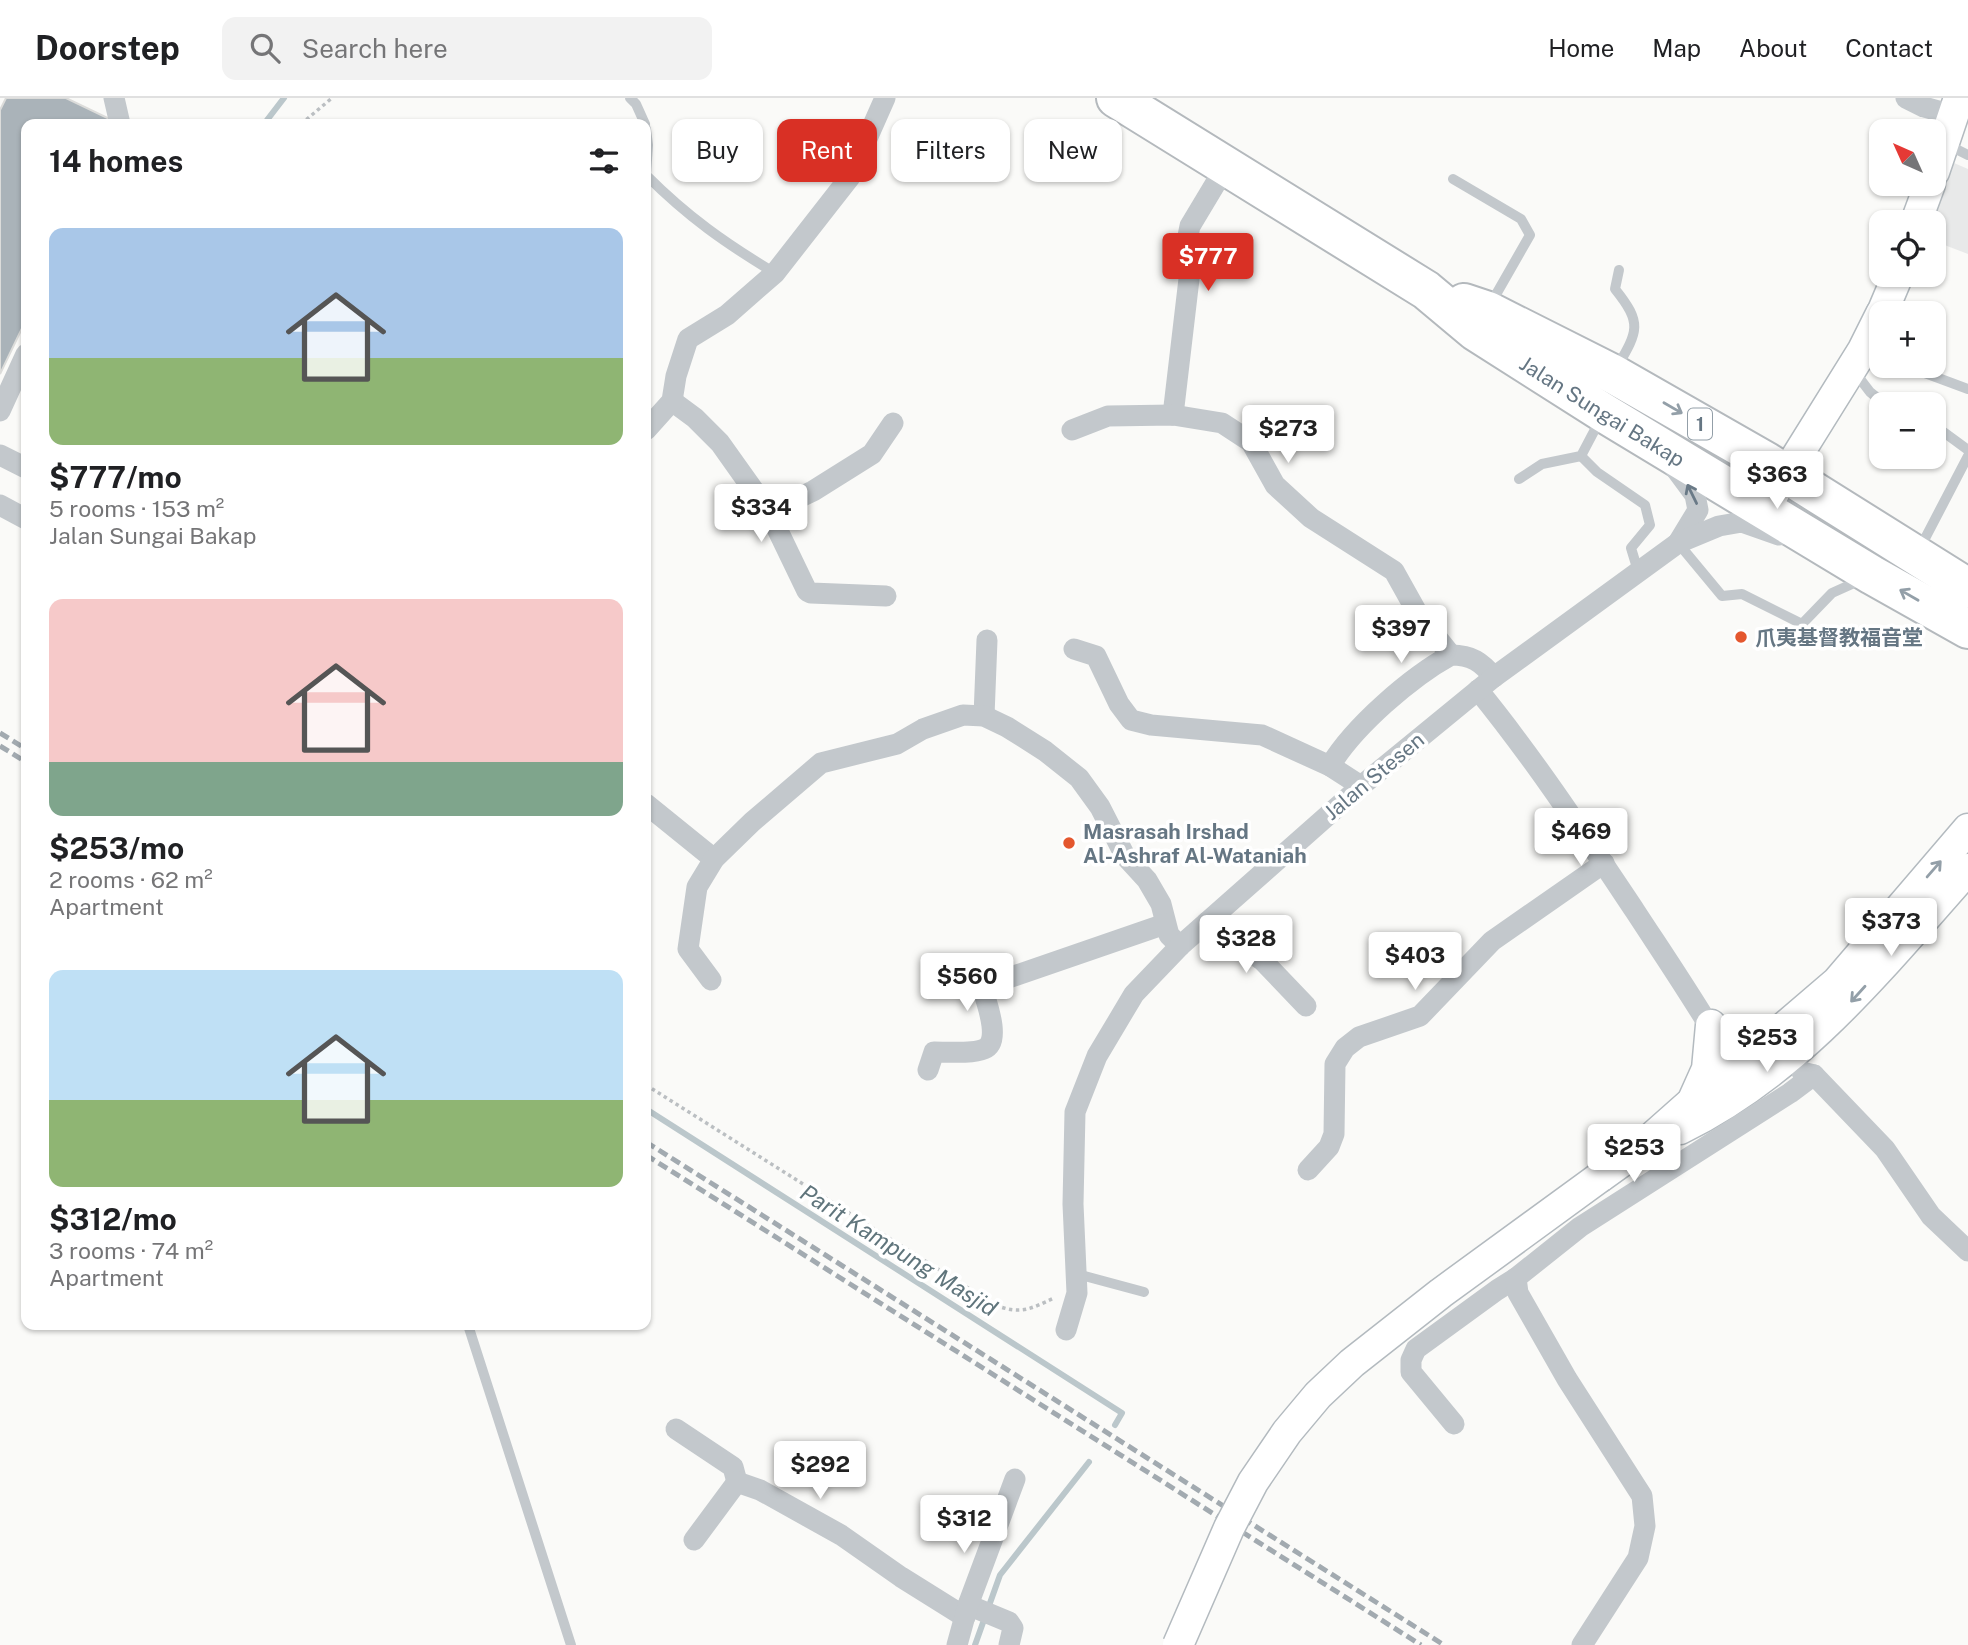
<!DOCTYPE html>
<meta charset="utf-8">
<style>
:root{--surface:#fff;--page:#f2f2f2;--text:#202124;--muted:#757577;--line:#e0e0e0;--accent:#d93025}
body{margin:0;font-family:"Public Sans","Noto Sans SC",sans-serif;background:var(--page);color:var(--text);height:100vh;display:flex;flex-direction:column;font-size:26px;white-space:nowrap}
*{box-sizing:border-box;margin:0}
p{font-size:23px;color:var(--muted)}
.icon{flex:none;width:38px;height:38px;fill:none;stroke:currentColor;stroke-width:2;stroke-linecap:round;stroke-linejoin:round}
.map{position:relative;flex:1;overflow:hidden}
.sheet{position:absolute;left:21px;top:21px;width:630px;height:1211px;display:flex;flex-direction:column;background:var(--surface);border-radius:14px;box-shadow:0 2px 5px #0004}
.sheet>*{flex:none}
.guide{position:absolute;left:672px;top:21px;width:665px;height:63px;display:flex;gap:14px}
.needle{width:46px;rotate:315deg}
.controls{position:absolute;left:1869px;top:21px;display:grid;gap:14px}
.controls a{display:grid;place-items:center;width:77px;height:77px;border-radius:14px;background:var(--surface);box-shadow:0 2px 5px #0004;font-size:35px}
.price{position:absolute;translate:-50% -60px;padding:0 16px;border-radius:7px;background:#fff;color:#222;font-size:23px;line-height:46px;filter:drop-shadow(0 2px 4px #0008)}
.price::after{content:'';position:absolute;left:50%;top:42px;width:21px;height:16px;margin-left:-10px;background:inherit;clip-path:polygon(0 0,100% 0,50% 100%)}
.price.selected{background:var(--accent);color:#fff}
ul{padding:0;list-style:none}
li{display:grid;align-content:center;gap:14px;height:371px;padding:0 28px}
li span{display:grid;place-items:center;height:217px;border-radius:14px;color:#555}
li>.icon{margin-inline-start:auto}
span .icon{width:126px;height:126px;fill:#fffc;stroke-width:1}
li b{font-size:30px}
h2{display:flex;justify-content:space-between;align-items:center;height:84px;padding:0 28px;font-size:30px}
.tag{padding:0 24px;border-radius:14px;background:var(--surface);box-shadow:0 2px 5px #0004;font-size:24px;line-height:63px}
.tag.selected{background:var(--accent);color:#fff}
header{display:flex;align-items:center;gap:42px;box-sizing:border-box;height:98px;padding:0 35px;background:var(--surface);border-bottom:2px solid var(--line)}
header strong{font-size:33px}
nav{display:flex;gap:38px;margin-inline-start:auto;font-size:24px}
.search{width:490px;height:63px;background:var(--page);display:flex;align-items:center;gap:18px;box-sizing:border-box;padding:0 24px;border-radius:14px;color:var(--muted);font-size:26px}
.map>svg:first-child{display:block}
.built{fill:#e8e9e9}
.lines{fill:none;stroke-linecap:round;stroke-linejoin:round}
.stream{stroke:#bbc7cb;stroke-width:6}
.building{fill:#aab3b9;stroke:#dcdcda;stroke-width:2}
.secondary-casing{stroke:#b3babf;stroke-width:33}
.highway-casing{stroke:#b4b9bd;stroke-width:42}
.path{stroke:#bbbfc2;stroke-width:3.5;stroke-dasharray:3.5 3.5;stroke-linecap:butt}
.lane{stroke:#c3c8cc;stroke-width:10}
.street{stroke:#c3c8cc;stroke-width:21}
.secondary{stroke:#fff;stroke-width:30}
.highway{stroke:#fff;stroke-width:38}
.rail{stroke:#a2aab0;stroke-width:5;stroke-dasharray:10 5;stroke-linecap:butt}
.secondary-bridge-casing{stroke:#b3babf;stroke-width:33;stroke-linecap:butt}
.secondary-bridge{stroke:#fff;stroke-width:30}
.oneway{stroke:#939fa8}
.oneway2{stroke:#6a7a87}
.poi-dot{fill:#e4572e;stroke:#fff;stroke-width:2.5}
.labels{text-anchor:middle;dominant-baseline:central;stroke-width:7;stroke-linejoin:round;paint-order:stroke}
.shield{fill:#fff;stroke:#939fa8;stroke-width:2}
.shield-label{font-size:19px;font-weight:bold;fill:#657683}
.street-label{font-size:21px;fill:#657683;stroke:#fff}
.poi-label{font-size:21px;font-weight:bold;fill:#657683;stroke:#fff;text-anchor:start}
.water-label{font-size:23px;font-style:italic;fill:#60757c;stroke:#fff}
</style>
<header>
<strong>Doorstep</strong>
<div class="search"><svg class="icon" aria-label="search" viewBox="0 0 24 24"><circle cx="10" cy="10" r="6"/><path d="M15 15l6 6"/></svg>Search here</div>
<nav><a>Home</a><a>Map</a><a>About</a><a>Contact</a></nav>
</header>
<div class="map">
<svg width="1968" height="1547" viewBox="0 0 1968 1547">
<rect width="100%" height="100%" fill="#fafaf8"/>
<path class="built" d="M1947 62 1968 71V156L1934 143V124H1926Z"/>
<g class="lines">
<g class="stream">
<path d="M264 26 284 0"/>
<path d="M646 1011 1122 1315 1115 1327"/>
<path d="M975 1547 1000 1477 1089 1364"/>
</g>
</g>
<path class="building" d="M6 0H66L120 26H26V222L0 276V12Z"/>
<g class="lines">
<g class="secondary-casing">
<g id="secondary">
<path d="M1934 74 1959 0"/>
<path d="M1916 124 1930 86"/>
<path d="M1882 215 1898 177"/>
<path d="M1764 411 1863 252 1881 216"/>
<path d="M1694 1000 1707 971 1711 927"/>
<path d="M1680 1031C1799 973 1882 868 1968 771"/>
<path d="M1600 1079 1639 1051 1692 1004 1768 943 1837 884 1968 731"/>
</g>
</g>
<g class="highway-casing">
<g id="highway">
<path id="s1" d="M1116 0 1426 192 1475 233 1604 315 1872 477 1968 531"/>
<path d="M1464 205 1488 213 1613 276 1767 364 1968 490"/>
</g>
</g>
<g class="path">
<path d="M301 26 332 0"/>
<path d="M646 987 995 1207C1021 1217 1030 1211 1054 1200"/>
</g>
<g class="lane">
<path d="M630 0 636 6 645 26"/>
<path d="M646 31 648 47 646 77C688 119 725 145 775 175"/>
<path d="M1946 46 1968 57"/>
<path d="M1453 81 1521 121 1530 137 1490 207"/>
<path d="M1906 268 1968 291"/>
<path d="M1616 271C1638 233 1643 226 1615 191L1619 172"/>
<path d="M1854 273 1870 294 1885 306"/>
<path d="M1934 327 1968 352"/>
<path d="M1581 358 1597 374 1645 407 1650 427 1631 450 1638 473"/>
<path d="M1519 381 1542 366 1581 358 1601 320"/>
<path d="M1678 445 1722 498 1742 496 1802 526 1832 495 1863 481"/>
<path d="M1919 452 1968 358"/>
<path d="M1077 1176 1144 1194"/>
<path d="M468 1227 571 1547"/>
</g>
<g class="street">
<path d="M114 0 120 26"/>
<path d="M1906 0 1924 9 1953 17"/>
<path d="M672 303 695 320 720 345 769 414 807 493 811 495 886 498"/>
<path d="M0 313 26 256"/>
<path d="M1173 317 1189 181 1187 143 1190 128 1226 68"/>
<path d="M646 332 672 303 676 278 688 241 727 217 775 175 850 79 885 0"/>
<path d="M1072 332 1108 318 1173 317 1222 325 1251 344 1275 387 1311 420 1394 473 1418 516 1451 557"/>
<path d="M0 357 26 370"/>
<path d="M1672 366 1695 397 1698 412 1678 445"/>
<path d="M0 407 26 421"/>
<path d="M769 414 813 393 872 356 893 325"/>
<path d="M1074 551 1096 558 1119 606 1131 622 1151 627 1262 637 1330 668 1361 688"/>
<path d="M1478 592C1535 662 1585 738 1635 813 1669 865 1704 916 1734 970"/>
<path d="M984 618 987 542"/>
<path d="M1330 668C1354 628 1411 579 1451 557 1472 557 1481 564 1494 579"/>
<path d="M646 706 714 761"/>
<path d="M1207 824 1263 863 1306 908"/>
<path d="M711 882 688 851 697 789 714 761 752 724 821 665 897 646 923 631 963 617 984 618 1007 629 1045 653 1079 680 1100 709 1125 758 1147 782 1161 806 1169 837 1180 848"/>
<path d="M928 972 934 954C946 954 973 956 984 951 1002 944 986 903 982 889L1165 826"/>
<path d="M1802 974 1814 977 1885 1051 1931 1118 1968 1153"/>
<path d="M1308 1072 1329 1049 1334 1036 1335 966 1345 950 1359 939 1420 918 1492 843 1604 765"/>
<path d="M1066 1232 1077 1195 1073 1106 1075 1014 1097 958 1134 896 1180 848 1361 688 1494 579 1678 445 1719 428 1742 424 1779 437"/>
<path d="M1454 1326 1411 1274V1262L1416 1251 1497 1192 1516 1180"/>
<path d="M676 1331 733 1369 737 1384"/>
<path d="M694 1442 737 1384 760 1392 841 1437 901 1479 965 1519"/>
<path d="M968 1507 1009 1524 1013 1530 1009 1547"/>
<path d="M957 1547 968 1507 1015 1381"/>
<path d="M1582 1547 1638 1460 1645 1428 1642 1398 1567 1281 1518 1195 1516 1180 1580 1129 1790 995 1814 977"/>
</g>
<use href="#secondary" class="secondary"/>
<use href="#highway" class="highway"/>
<g class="rail">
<path d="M0 635 26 651"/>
<path d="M0 648 26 664"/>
<path d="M646 1044 1444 1547"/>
<path d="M646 1057 1421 1547"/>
</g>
<g class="secondary-bridge-casing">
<path id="secondary-bridge" d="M1178 1547 1229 1430 1253 1384 1287 1334 1318 1297 1352 1265 1441 1195 1600 1079"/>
</g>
<use href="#secondary-bridge" class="secondary-bridge"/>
</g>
<defs><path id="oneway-shaft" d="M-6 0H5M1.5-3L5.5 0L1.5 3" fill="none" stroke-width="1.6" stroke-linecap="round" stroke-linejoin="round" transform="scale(1.75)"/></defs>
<g class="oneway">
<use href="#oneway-shaft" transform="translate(1673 310) rotate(30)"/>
<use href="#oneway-shaft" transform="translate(1909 497) rotate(-150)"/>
<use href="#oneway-shaft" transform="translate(1934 771) rotate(-49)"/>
<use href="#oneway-shaft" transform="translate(1858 896) rotate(132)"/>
</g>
<use class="oneway2" href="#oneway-shaft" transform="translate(1692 396) rotate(-116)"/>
<g class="poi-dot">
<circle cx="1741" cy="539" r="7"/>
<circle cx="1069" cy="745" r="7"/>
</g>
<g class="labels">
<rect class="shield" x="1688" y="310.5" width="24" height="31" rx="5"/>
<g class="shield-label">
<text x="1700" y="326">1</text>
</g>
<g class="street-label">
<text stroke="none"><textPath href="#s1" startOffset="579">Jalan Sungai Bakap</textPath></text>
<text transform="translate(1374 678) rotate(-40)">Jalan Stesen</text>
</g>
<g class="poi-label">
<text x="1755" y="539">爪夷基督教福音堂</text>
<text x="1083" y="733">Masrasah Irshad<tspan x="1083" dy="24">Al-Ashraf Al-Wataniah</tspan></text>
</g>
<g class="water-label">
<text transform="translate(899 1152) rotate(32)">Parit Kampung Masjid</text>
</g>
</g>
</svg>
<div class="controls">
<a><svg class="needle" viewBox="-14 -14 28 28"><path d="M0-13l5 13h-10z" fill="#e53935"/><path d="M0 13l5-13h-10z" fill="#757577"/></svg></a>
<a><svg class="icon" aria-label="locate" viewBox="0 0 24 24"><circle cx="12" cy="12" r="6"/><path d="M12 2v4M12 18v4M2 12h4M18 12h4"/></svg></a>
<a>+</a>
<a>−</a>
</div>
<b class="price selected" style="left:1208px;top:195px">$777</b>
<b class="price" style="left:1288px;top:367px">$273</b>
<b class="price" style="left:1777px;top:413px">$363</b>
<b class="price" style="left:761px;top:446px">$334</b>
<b class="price" style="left:1401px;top:567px">$397</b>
<b class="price" style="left:1581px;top:770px">$469</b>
<b class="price" style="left:1891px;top:860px">$373</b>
<b class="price" style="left:1246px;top:877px">$328</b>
<b class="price" style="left:1415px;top:894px">$403</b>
<b class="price" style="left:967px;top:915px">$560</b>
<b class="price" style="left:1767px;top:976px">$253</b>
<b class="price" style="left:1634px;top:1086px">$253</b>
<b class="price" style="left:820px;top:1403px">$292</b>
<b class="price" style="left:964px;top:1457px">$312</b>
<div class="guide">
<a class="tag">Buy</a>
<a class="tag selected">Rent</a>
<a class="tag">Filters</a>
<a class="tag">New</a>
</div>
<section class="sheet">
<h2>14 homes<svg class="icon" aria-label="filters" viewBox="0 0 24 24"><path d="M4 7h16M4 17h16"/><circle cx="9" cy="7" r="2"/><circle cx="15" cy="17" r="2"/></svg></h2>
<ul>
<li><span style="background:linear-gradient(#a9c7e8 60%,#8fb573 0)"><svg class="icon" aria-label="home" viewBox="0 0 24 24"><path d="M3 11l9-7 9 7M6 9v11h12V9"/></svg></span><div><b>$777/mo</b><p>5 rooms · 153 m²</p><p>Jalan Sungai Bakap</p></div></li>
<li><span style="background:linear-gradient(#f6c9c9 75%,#7fa58c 0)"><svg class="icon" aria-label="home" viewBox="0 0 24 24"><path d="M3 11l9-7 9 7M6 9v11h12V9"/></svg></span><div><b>$253/mo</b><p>2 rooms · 62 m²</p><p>Apartment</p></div></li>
<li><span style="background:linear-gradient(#bfe0f5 60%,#8fb573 0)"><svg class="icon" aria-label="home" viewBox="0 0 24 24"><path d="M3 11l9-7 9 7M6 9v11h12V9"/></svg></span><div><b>$312/mo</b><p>3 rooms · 74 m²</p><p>Apartment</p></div></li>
</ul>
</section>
</div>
